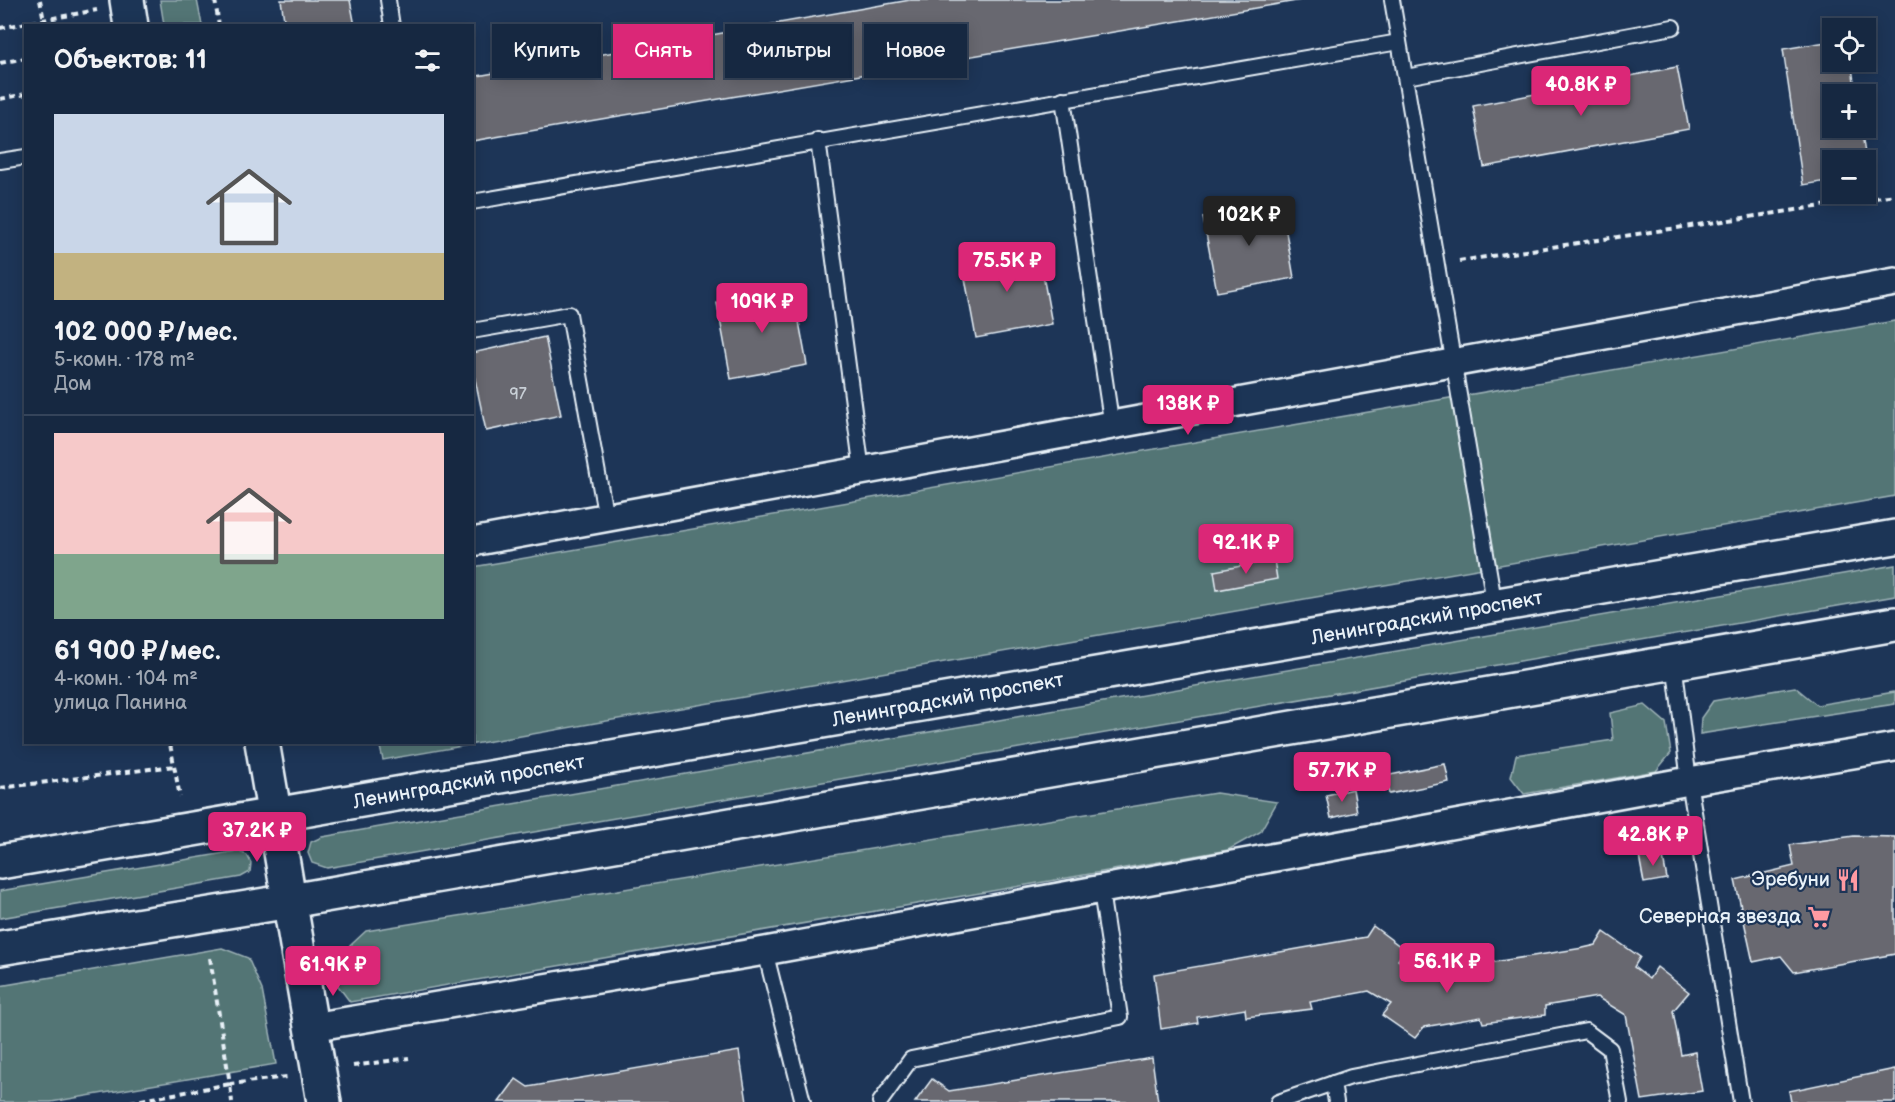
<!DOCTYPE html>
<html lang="ru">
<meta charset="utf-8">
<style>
:root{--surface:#162841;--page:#23344c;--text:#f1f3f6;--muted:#9ea6b1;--line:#35445a;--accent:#db2777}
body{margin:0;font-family:"Balsamiq Sans",sans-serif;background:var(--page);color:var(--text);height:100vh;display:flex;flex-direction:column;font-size:22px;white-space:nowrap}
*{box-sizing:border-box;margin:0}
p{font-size:20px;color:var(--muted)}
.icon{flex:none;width:33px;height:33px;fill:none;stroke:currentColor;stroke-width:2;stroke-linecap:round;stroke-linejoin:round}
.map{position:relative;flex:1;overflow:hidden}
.side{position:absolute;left:24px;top:24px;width:450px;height:720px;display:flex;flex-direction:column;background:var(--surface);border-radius:0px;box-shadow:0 3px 15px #0003,0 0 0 2px var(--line)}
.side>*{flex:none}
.guide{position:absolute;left:492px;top:24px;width:570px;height:54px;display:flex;gap:12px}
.controls{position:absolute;left:1822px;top:18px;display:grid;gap:12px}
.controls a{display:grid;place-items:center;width:54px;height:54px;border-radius:0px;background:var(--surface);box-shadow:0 3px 15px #0003,0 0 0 2px var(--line);font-size:30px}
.price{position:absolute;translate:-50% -51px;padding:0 14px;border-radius:6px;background:var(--accent);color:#fff;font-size:20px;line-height:39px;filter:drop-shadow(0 2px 3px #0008)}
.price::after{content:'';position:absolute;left:50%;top:36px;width:18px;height:14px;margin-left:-9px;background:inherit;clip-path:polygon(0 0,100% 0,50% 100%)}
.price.active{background:#222;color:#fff}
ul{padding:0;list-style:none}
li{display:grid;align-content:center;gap:12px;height:318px;padding:0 30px}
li+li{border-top:2px solid var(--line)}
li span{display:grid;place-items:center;height:186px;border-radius:0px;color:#555}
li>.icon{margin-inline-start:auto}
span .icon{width:108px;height:108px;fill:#fffc;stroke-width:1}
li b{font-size:26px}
h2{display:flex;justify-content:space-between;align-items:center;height:72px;padding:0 30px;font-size:26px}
.tag{padding:0 21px;border-radius:0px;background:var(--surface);box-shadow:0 3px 15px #0003,0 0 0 2px var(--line);font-size:21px;line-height:54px}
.tag.active{background:var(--accent);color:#fff}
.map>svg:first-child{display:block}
.green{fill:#527474;stroke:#9db2b6;stroke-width:1.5}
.building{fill:#676870;stroke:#e8f1f8;stroke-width:1.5}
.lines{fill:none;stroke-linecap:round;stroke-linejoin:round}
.lane-casing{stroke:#e8f1f8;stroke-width:18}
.street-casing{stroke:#e8f1f8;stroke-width:32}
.secondary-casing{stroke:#e8f1f8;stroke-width:38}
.primary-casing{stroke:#e8f1f8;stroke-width:38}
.path{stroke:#e8f1f8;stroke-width:4;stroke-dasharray:6 4.5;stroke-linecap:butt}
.lane{stroke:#1d3557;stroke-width:14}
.street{stroke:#1d3557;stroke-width:27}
.secondary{stroke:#1d3557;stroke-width:33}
.primary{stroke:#1d3557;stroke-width:33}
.labels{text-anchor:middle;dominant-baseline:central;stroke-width:4.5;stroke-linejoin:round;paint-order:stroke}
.number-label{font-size:16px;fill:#c8cfd6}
.street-label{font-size:20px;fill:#e8f1f8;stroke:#1d3557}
.poi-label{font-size:20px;fill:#e8f1f8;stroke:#1d3557;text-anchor:end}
</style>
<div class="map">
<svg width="1895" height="1102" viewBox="0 0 1895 1102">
<rect width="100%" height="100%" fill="#1d3557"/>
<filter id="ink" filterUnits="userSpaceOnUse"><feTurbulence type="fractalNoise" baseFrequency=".0167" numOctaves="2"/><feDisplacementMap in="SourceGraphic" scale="12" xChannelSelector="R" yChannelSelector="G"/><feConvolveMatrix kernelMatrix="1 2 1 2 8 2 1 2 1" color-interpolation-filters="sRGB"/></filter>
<g filter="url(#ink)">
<g class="green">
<path d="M160 0H197L202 25H164Z"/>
<path d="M1895 321V496L383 760 379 743 472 742 473 567Z"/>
<path d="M1895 565V596L327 868 312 863 308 853 311 842 322 837Z"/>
<path d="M1795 687 1817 705 1895 692V704L1700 734 1701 718 1713 701Z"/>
<path d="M1645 705 1666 723 1671 753 1656 771 1524 794 1511 777 1516 755 1613 740 1610 713Z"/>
<path d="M1216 793 1277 802 1260 832 1228 850 350 1002 336 983 339 956 366 931Z"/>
<path d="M237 851 247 855 251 863 250 872 241 877 0 918V891Z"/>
<path d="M222 948 248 958 262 990 276 1064 51 1102H0V986Z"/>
</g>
<g class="building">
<path d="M281 0H350L355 26H285Z"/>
<path d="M910 0H1302L472 141V77Z"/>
<path d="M1833 41V62H1851L1856 94H1833V128H1861L1866 160H1833V180L1803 185 1783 49Z"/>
<path d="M1677 67 1689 129 1484 167 1473 106Z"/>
<path d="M1281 203 1294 278 1217 292 1203 217Z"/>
<path d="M1038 248 1052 324 976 338 962 262Z"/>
<path d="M793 289 807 365 731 379 717 303Z"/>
<path d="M545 337 561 415 486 431 472 365V353Z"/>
<path d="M1274 560 1277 579 1217 590 1214 571Z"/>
<path d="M1445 764 1449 782 1389 794 1385 776Z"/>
<path d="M1353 789 1357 812 1331 818 1326 795Z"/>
<path d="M1854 836 1895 837V954L1794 972 1781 956 1753 962 1735 880 1794 866 1790 845Z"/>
<path d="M1662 852 1667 879 1644 883 1639 856Z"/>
<path d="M1373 926 1405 950 1398 960 1418 974 1583 948 1596 945 1604 932 1640 957 1634 967 1649 979 1657 967 1689 992 1673 1011 1681 1055 1695 1052 1702 1091 1642 1100 1626 1015 1597 997 1545 1006V1015L1483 1023 1481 1017 1424 1027 1415 1038 1382 1015 1391 1004 1369 991 1310 1002 1312 1009 1246 1017 1245 1009 1197 1017 1198 1023 1161 1029 1154 974 1366 937Z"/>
<path d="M739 1051 747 1102H499L516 1079 528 1087Z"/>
<path d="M1152 1058 1158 1102H915L932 1079 949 1091Z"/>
<path d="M1895 1069V1102H1791L1789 1091Z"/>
</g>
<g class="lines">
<g class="lane-casing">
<g id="lane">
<path d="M388 0 392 26"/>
<path d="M1392 0 1495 607"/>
<path d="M1406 77 1673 27"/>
<path d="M1063 99 1112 427"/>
<path d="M818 140 862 471"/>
<path d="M0 161 26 157"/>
<path d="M472 202 1399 42"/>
<path d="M472 331 569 314 606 518"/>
<path d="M1674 662 1689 781 1741 1102"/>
<path d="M765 951 803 1102"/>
<path d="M1333 1083 1336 1102"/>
<path d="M880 1102 911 1059 1120 1017 1101 891"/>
<path d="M1278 1102 1351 1077 1586 1031 1610 1049 1620 1102"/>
</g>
</g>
<g class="street-casing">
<g id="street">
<path d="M472 542 1895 282"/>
<path d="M312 1027 765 951 1689 781 1895 747"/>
</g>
</g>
<g class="secondary-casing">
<g id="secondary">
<path d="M127 0 131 26"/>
<path d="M262 742 324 1102"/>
</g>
</g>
<g class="primary-casing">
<g id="primary">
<path d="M0 862 1895 537"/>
<path d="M0 948 290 901 1895 624"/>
</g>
</g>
<g class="path">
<path d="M40 0 45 26"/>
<path d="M215 0 219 26"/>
<path d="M0 28 97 10"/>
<path d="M0 63 26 58"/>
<path d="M0 99 26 94"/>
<path d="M1459 261 1895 195"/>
<path d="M179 742 170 744 180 797"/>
<path d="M0 788 174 766"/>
<path d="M210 958 230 1084 287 1077"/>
<path d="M353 1066 409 1058"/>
<path d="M130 1102 230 1084 232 1102"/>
</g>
<use href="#lane" class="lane"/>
<use href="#street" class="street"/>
<use href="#secondary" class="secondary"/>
<use href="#primary" class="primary"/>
</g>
</g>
<defs>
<g id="restaurant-bare" transform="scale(1.8)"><path d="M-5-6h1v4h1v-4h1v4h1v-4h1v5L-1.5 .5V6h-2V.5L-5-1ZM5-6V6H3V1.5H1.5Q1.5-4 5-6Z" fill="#ff9aa2" stroke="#1d3557" stroke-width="2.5" paint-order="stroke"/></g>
<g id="supermarket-bare" transform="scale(1.8)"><path d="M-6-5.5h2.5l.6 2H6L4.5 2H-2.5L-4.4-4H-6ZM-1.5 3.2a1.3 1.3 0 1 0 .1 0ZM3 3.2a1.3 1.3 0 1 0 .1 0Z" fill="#ff9aa2" stroke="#1d3557" stroke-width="2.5" paint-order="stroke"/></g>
</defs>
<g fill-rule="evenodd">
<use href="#restaurant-bare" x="1848" y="880"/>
<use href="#supermarket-bare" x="1819" y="917"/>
</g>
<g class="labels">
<g class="number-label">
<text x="518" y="394">97</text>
</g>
<g class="street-label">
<text transform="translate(1427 618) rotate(-10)">Ленинградский проспект</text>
<text transform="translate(948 700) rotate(-10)">Ленинградский проспект</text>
<text transform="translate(469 782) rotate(-10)">Ленинградский проспект</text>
</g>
<g class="poi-label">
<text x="1830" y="880">Эребуни</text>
<text x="1801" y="917">Северная звезда</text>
</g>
</g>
</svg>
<div class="controls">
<a><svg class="icon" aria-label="locate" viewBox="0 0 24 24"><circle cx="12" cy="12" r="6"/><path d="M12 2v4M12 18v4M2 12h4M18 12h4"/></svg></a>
<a>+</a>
<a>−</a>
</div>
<b class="price" style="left:1581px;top:117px">40.8K ₽</b>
<b class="price active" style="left:1249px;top:247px">102K ₽</b>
<b class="price" style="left:1007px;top:293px">75.5K ₽</b>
<b class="price" style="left:762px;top:334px">109K ₽</b>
<b class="price" style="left:1188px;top:436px">138K ₽</b>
<b class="price" style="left:1246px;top:575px">92.1K ₽</b>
<b class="price" style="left:1342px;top:803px">57.7K ₽</b>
<b class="price" style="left:257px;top:863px">37.2K ₽</b>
<b class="price" style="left:1653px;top:867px">42.8K ₽</b>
<b class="price" style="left:1447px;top:994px">56.1K ₽</b>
<b class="price" style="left:333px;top:997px">61.9K ₽</b>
<div class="guide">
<a class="tag">Купить</a>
<a class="tag active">Снять</a>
<a class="tag">Фильтры</a>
<a class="tag">Новое</a>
</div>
<section class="side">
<h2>Объектов: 11<svg class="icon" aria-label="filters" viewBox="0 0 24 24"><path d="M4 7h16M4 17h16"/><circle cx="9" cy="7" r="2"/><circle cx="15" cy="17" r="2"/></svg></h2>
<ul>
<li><span style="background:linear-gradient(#c9d6e8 75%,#c2b280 0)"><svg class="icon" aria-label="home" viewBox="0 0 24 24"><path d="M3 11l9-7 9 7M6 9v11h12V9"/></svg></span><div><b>102 000 ₽/мес.</b><p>5-комн. · 178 m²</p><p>Дом</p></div></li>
<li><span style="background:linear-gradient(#f6c9c9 65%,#7fa58c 0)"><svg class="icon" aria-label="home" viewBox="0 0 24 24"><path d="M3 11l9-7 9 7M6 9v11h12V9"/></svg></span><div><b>61 900 ₽/мес.</b><p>4-комн. · 104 m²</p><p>улица Панина</p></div></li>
</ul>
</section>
</div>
